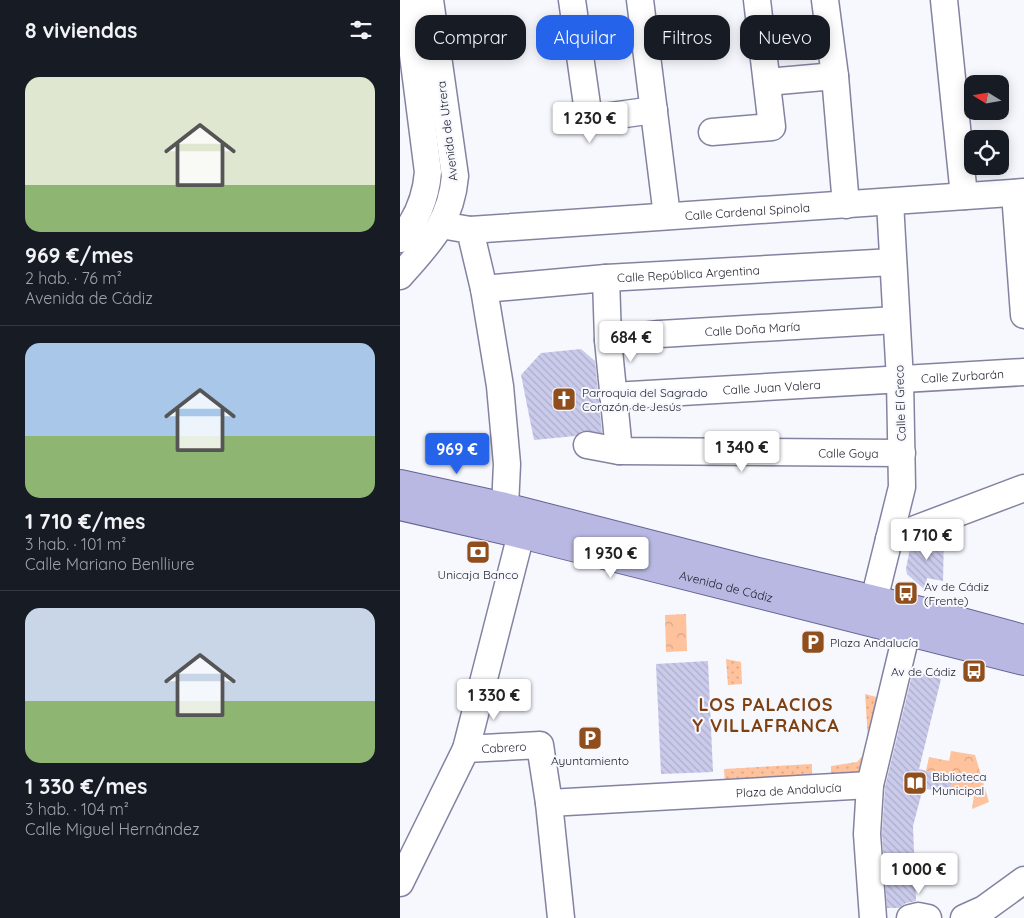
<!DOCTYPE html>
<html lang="es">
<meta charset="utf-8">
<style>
:root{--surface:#171b24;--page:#20242c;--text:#f1f3f6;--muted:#9ea1a6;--line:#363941;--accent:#2563eb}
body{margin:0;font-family:Quicksand,sans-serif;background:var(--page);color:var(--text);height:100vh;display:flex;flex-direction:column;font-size:19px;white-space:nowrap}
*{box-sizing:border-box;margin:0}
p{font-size:16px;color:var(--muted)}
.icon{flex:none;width:28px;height:28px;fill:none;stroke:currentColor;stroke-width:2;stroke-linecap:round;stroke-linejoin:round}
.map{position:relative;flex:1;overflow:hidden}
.sheet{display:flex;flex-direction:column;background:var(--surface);width:400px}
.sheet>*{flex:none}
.top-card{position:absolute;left:15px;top:15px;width:475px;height:45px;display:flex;gap:10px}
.needle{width:32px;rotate:281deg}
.buttons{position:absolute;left:564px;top:75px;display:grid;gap:10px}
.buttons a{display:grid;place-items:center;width:45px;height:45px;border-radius:10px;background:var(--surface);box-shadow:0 2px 12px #0003;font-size:25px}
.price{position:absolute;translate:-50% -42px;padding:0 11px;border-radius:5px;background:#fff;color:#222;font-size:16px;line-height:32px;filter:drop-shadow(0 1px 2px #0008)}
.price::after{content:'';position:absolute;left:50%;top:30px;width:15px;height:11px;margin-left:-8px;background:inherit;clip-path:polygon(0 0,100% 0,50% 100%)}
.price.selected{background:var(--accent);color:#fff}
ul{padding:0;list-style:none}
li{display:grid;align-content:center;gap:10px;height:265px;padding:0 25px}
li+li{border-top:1px solid var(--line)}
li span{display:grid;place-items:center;height:155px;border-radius:15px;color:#555}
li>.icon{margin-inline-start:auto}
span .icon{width:90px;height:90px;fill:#fffc;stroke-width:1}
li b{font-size:21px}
h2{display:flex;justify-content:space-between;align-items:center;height:60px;padding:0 25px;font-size:21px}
.pill{padding:0 18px;border-radius:15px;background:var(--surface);box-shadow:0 2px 12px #0003;font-size:18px;line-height:45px}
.pill.selected{background:var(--accent);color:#fff}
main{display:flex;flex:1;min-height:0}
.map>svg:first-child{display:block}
.grass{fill:url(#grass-dots)}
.park{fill:url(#park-crowns)}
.building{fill:url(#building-back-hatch)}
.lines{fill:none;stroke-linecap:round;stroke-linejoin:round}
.minor-casing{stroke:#8383a1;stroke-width:29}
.major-casing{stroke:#646395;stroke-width:30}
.minor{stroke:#fff;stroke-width:26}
.major{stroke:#b9b8e2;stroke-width:28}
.labels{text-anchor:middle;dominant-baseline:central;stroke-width:4;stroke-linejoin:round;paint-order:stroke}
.street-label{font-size:12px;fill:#1e1e2a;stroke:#f7f7fe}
.poi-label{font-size:12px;fill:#1e1e2a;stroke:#f7f7fe;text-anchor:start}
.district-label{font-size:18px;font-weight:bold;letter-spacing:1px;fill:#7d4112;stroke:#f7f7fe}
</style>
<main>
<section class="sheet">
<h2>8 viviendas<svg class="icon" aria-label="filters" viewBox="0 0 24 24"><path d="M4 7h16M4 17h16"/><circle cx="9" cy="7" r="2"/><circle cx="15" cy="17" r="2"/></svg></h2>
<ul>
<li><span style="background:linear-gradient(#dfe7d0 70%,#8fb573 0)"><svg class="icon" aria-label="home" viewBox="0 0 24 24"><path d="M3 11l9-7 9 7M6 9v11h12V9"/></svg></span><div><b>969 €/mes</b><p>2 hab. · 76 m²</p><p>Avenida de Cádiz</p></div></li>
<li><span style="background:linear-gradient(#a9c7e8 60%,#8fb573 0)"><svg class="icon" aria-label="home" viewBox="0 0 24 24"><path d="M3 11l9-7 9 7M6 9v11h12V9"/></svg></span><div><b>1 710 €/mes</b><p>3 hab. · 101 m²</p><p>Calle Mariano Benlliure</p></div></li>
<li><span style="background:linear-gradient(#c9d6e8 60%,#8fb573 0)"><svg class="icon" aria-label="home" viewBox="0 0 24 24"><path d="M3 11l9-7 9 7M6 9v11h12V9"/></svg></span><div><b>1 330 €/mes</b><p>3 hab. · 104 m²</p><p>Calle Miguel Hernández</p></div></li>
</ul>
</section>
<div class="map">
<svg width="624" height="918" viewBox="0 0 624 918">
<defs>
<pattern id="grass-dots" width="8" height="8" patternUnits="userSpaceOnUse" patternTransform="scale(1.25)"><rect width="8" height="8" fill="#fec29c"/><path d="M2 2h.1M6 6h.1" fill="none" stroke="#d9a687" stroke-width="1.8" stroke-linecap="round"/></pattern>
<pattern id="park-crowns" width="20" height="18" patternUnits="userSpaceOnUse" patternTransform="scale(1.25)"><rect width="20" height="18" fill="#fec29c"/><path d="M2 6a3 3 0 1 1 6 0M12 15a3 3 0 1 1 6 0" fill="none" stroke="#d9a687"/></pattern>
<pattern id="building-back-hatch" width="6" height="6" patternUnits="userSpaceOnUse" patternTransform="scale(1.25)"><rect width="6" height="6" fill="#cacaeb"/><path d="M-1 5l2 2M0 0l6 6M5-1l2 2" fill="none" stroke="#adadca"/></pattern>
</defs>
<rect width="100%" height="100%" fill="#f7f7fe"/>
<g class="grass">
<path d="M326 659 341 662 342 684 328 685Z"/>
<path d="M465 694 484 699 468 739Z"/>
<path d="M465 753 466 771 431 779V766L457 762Z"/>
<path d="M412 764V779L325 783 324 769Z"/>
</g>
<g class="park">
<path d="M286 614 287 651 266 652 265 615Z"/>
<path d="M551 751 575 755 589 802 572 809 574 795 560 792 558 796 549 794 553 778 526 771 529 757 549 761Z"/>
</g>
<g class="building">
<path d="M181 349 195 361 202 433 182 431 175 436 134 440 121 375 141 353Z"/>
<path d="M544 534 543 581 527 578 525 590 507 574 506 569 510 548Z"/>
<path d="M308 661 313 772 261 774 256 664Z"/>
<path d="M513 671 541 679 519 769 553 778 549 794 523 788 513 826 516 901 506 903 499 908H487L482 834 485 787Z"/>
</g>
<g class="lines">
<g class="minor-casing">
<g id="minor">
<path d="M172 0 189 119 254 110"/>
<path d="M240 0 267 216"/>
<path d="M425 0 435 76 446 205"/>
<path d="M544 0 564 196"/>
<path d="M367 82 435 76"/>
<path d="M312 132 372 127 357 0"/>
<path d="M615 193 624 315"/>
<path id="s1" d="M70 230 624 192"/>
<path d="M0 239C17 220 26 197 28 172L6 0"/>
<path d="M0 276C29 243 51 222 55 176L30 0"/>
<path d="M206 278 208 340 219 451"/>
<path id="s2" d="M84 289 206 278 493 262"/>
<path id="s3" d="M208 340 260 334 496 320"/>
<path id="s4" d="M213 396 624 372"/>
<path id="s5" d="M187 445 219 451 502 453"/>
<path d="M489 539 624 488"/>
<path d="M474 600 502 487 500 380 490 202"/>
<path id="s6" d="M66 749 140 745 149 803 161 918"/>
<path id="s7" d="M149 803 470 785"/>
<path d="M0 883 66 749 121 534 105 507 107 464 100 386 84 289 70 230 41 225"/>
<path d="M473 918 467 834 470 785 507 631"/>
<path d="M510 918 518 916 528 918"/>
<path d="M564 918 584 909 624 880"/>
</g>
</g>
<g class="major-casing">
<g id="major">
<path d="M0 484 105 507 358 572 525 612 624 639"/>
<path id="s8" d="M0 506 121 534 624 661"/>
</g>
</g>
<use href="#minor" class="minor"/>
<use href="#major" class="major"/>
</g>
<defs>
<g id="church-square" transform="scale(1.25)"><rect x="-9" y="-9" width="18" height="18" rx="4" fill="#904e1c" stroke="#f7f7fe"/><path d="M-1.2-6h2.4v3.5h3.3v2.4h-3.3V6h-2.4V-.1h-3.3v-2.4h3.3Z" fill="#fff"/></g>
<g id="bank-square" transform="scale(1.25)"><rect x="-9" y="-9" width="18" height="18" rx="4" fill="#904e1c" stroke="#f7f7fe"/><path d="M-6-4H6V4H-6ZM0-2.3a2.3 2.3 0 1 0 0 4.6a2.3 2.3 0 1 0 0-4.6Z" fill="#fff"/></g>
<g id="bus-square" transform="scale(1.25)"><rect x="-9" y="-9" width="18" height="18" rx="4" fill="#904e1c" stroke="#f7f7fe"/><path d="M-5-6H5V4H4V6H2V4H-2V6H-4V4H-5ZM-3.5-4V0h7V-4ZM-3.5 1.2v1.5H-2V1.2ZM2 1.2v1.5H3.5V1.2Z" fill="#fff"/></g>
<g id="parking-square" transform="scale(1.25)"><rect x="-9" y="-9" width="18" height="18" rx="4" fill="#904e1c" stroke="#f7f7fe"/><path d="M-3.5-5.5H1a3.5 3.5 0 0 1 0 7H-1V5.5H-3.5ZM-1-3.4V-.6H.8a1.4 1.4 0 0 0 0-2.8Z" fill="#fff"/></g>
<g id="library-square" transform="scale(1.25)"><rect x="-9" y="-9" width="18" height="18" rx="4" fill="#904e1c" stroke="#f7f7fe"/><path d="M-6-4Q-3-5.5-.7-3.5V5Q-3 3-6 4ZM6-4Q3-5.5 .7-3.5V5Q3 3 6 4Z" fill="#fff"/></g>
</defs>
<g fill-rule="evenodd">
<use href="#church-square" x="164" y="399"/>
<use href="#bank-square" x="78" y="552"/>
<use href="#bus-square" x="506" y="593"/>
<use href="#parking-square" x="413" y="642"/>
<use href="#bus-square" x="574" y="671"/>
<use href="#parking-square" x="190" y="738"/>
<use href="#library-square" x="515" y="783"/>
</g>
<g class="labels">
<g class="street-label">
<text transform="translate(47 131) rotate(-97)">Avenida de Utrera</text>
<text stroke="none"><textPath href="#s1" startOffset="278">Calle Cardenal Spinola</textPath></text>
<text stroke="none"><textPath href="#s2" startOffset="205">Calle República Argentina</textPath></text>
<text stroke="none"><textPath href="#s3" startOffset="145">Calle Doña María</textPath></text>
<text stroke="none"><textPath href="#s4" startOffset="350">Calle Zurbarán</textPath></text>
<text stroke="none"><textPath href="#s4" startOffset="159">Calle Juan Valera</textPath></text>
<text transform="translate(500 403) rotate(-92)">Calle El Greco</text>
<text stroke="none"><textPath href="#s5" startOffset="262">Calle Goya</textPath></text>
<text stroke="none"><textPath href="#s8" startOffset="336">Avenida de Cádiz</textPath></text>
<text stroke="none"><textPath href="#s6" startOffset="38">Cabrero</textPath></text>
<text stroke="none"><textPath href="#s7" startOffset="240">Plaza de Andalucía</textPath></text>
</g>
<g class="poi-label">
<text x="182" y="392">Parroquia del Sagrado<tspan x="182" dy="14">Corazón de Jesús</tspan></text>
<text x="78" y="574" text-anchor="middle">Unicaja Banco</text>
<text x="524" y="586">Av de Cádiz<tspan x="524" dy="14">(Frente)</tspan></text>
<text x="430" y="642">Plaza Andalucía</text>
<text x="556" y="671" text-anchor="end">Av de Cádiz</text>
<text x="190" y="760" text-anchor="middle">Ayuntamiento</text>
<text x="532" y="776">Biblioteca<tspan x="532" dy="14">Municipal</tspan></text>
</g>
<g class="district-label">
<text x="366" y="704">LOS PALACIOS<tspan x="366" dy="21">Y VILLAFRANCA</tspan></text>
</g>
</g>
</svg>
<div class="buttons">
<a><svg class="needle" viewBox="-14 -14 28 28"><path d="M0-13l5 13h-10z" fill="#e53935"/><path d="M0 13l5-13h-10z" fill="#9ea1a6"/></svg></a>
<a><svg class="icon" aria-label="locate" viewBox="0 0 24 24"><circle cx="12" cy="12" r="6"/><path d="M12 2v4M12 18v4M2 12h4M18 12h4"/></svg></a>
</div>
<b class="price" style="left:190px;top:144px">1 230 €</b>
<b class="price" style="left:231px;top:363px">684 €</b>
<b class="price" style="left:342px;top:473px">1 340 €</b>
<b class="price selected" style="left:57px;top:475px">969 €</b>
<b class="price" style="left:527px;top:561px">1 710 €</b>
<b class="price" style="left:211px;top:579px">1 930 €</b>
<b class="price" style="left:94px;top:721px">1 330 €</b>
<b class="price" style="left:519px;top:895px">1 000 €</b>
<div class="top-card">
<a class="pill">Comprar</a>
<a class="pill selected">Alquilar</a>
<a class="pill">Filtros</a>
<a class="pill">Nuevo</a>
</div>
</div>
</main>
